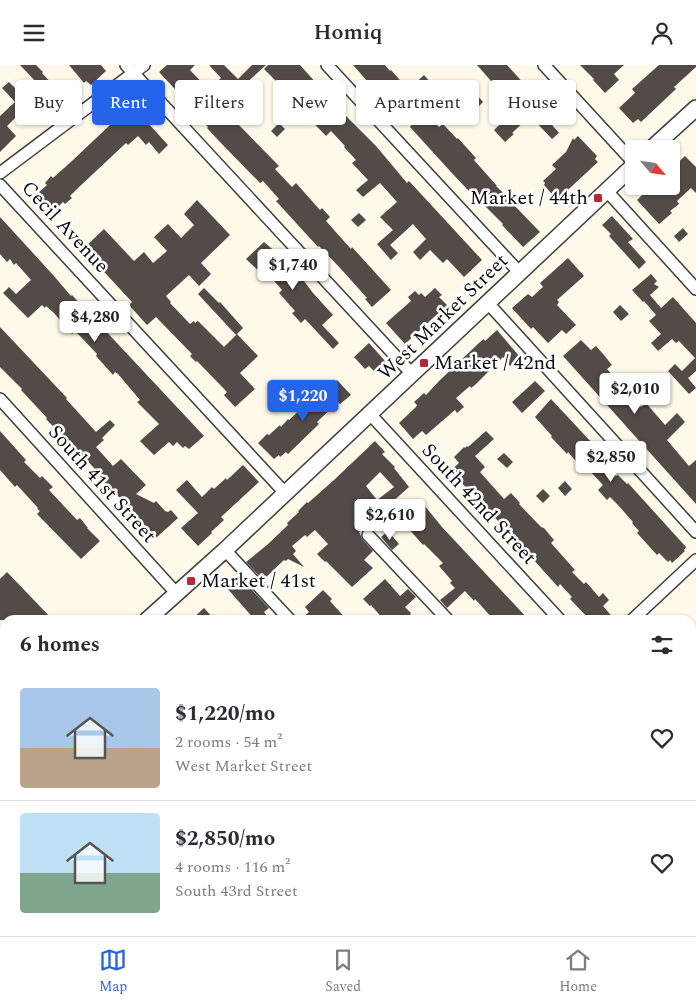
<!DOCTYPE html>
<meta charset="utf-8">
<style>
:root{--surface:#fff;--page:#f7f7f7;--text:#2b2b33;--muted:#7c7c81;--line:#e1e1e2;--accent:#2563eb}
body{margin:0;font-family:Spectral,serif;background:var(--page);color:var(--text);height:100vh;display:flex;flex-direction:column;font-size:19px;white-space:nowrap}
*{box-sizing:border-box;margin:0}
p{font-size:16px;color:var(--muted)}
.icon{flex:none;width:28px;height:28px;fill:none;stroke:currentColor;stroke-width:2;stroke-linecap:round;stroke-linejoin:round}
.map{position:relative;flex:1;overflow:hidden}
.drawer{position:absolute;left:0px;top:550px;width:696px;height:321px;display:flex;flex-direction:column;background:var(--surface);border-radius:15px 15px 0 0;box-shadow:0 1px 4px #0004}
.drawer>*{flex:none}
.banner{position:absolute;left:15px;top:15px;width:666px;height:45px;display:flex;gap:10px}
.needle{width:32px;rotate:119deg}
.buttons{position:absolute;left:625px;top:75px;display:grid;gap:10px}
.buttons a{display:grid;place-items:center;width:55px;height:55px;border-radius:5px;background:var(--surface);box-shadow:0 1px 4px #0004;font-size:25px}
.price{position:absolute;translate:-50% -42px;padding:0 11px;border-radius:5px;background:#fff;color:#222;font-size:16px;line-height:32px;filter:drop-shadow(0 1px 2px #0008)}
.price::after{content:'';position:absolute;left:50%;top:30px;width:15px;height:11px;margin-left:-8px;background:inherit;clip-path:polygon(0 0,100% 0,50% 100%)}
.price.active{background:var(--accent);color:#fff}
ul{padding:0;list-style:none}
li{display:flex;align-items:center;gap:15px;height:125px;padding:0 20px}
li+li{border-top:1px solid var(--line)}
li span{display:grid;place-items:center;flex:none;width:140px;height:100px;border-radius:5px;color:#555}
li>.icon{margin-inline-start:auto}
span .icon{width:60px;height:60px;fill:#fffc;stroke-width:1}
li b{font-size:21px}
h2{display:flex;justify-content:space-between;align-items:center;height:60px;padding:0 20px;font-size:21px}
.chip{padding:0 18px;border-radius:5px;background:var(--surface);box-shadow:0 1px 4px #0004;font-size:18px;line-height:45px}
.chip.active{background:var(--accent);color:#fff}
header{display:flex;justify-content:space-between;align-items:center;height:65px;padding:0 20px;background:var(--surface);font-size:22px;font-weight:600}
.dock{display:flex;justify-content:space-around;align-items:center;height:70px;border-top:1px solid var(--line);background:var(--surface);font-size:14px;color:var(--muted)}
.dock a{display:grid;justify-items:center;gap:2px}
.dock .active{color:var(--accent)}
.map>svg:first-child{display:block}
.building{fill:#534b48;fill-rule:evenodd}
.lines{fill:none;stroke-linecap:round;stroke-linejoin:round}
.minor-casing{stroke:#3e3e3e;stroke-width:14}
.tertiary-casing{stroke:#3e3e3e;stroke-width:18}
.minor{stroke:#fff;stroke-width:11}
.tertiary{stroke:#fff;stroke-width:15}
.poi-dot{fill:#b62837;stroke:#fff;stroke-width:2}
.labels{text-anchor:middle;dominant-baseline:central;stroke-width:5;stroke-linejoin:round;paint-order:stroke}
.poi-label{font-size:20px;fill:#0b0b0b;stroke:#fff;text-anchor:start}
.street-label{font-size:20px;fill:#0b0b0b;stroke:#fff}
</style>
<header><svg class="icon" aria-label="menu" viewBox="0 0 24 24"><path d="M4 6h16M4 12h16M4 18h16"/></svg>Homiq<svg class="icon" aria-label="person" viewBox="0 0 24 24"><circle cx="12" cy="8" r="4"/><path d="M4 21q1-7 8-7t8 7"/></svg></header>
<div class="map">
<svg width="696" height="871" viewBox="0 0 696 871">
<rect width="100%" height="100%" fill="#fef9e9"/>
<g class="building">
<path d="M20 0H36L43 7 42 8 54 21 52 22 67 38 58 46 51 38 31 57 22 46 7 61 16 71 0 87V51L15 37 2 23 9 17 22 30 36 17Z"/>
<path d="M69 0H101L106 6 91 20 86 16 84 18Z"/>
<path d="M167 0H195L190 5 208 24 221 13 209 0H224L238 14 252 0H266L243 21 246 23 237 32 226 20 213 32 225 46 228 43 241 56 238 59 279 101 275 104 292 122 296 118 320 145 322 143 330 152 326 156 351 184 352 182 391 225 372 242 365 234 367 233 341 204 319 181 318 182 276 136 279 134 263 116 260 118 219 76 207 63 208 62 188 40 189 39 159 7Z"/>
<path d="M268 0H300L345 50 376 81 407 118 409 116 482 195 464 212 447 194 443 198 430 185 420 195 413 187 426 174 413 159 390 180 398 188 391 195 377 179 393 165 380 152 397 137 380 118 363 132 356 125 368 115 352 98 356 95 344 82 345 81 331 66 326 71 300 44 290 54 278 40 290 30 264 4Z"/>
<path d="M353 0H385L390 6 391 5 406 22 408 20 410 23 424 10 432 19 414 35 439 62 443 59 457 74 458 73 476 93 474 95 497 121H496L513 137 512 138 540 167 523 182 502 160 503 159 484 140 483 141 450 106 410 62 412 59 397 42 395 44 385 33 383 34Z"/>
<path d="M477 0H507L535 31H536L546 41 540 46 559 68 552 74 532 53 527 57 526 55 512 68 514 69 505 77 494 65 514 46 492 22 494 20 491 17V16Z"/>
<path d="M580 0H624L614 9 619 15 605 28 593 15 594 14Z"/>
<path d="M659 0H696V2L674 22 676 24 641 57 638 54 633 58 619 43 635 28 632 24Z"/>
<path d="M476 29 483 37 474 46 467 38Z"/>
<path d="M130 43 144 59 147 57 168 80 159 89 149 77 146 80 138 71 128 80 126 78 78 123 70 131 72 133 65 139 63 137 55 145 53 142 49 146 37 133 41 129 39 127 47 120 45 118 51 111 53 113 73 95 110 60 108 59 115 53 117 55Z"/>
<path d="M279 58 285 64 277 72 271 66Z"/>
<path d="M578 71 597 91 595 94 598 97 557 135 544 120 545 118 543 116 556 104 552 100 566 87 573 73 574 75Z"/>
<path d="M685 91 696 102V128L691 123 677 136 679 139 670 146 672 148 659 159 637 135 651 121H671V104Z"/>
<path d="M197 135 230 170 201 198 211 209 199 221 189 210 166 231 171 237 170 238 190 259 194 256 195 258 198 256 224 282 237 269 258 291 240 308 255 324 235 342 224 330 227 327 197 296 196 297 190 291 192 289 156 252 147 260 129 240 132 237 83 184 104 164 134 196 144 187 153 198 167 186 154 172 168 159 181 173 194 160 184 149Z"/>
<path d="M359 148 366 155 358 162 351 155Z"/>
<path d="M612 151 633 174 628 177 646 197 639 204 609 171 611 169 602 160Z"/>
<path d="M0 152 54 211 71 231 72 230 204 371 189 384 185 381 183 383 177 377 173 381 169 377 154 390 140 376 159 359 137 337 140 335 118 309 115 307 113 310 96 291 97 289 81 272 75 266 72 269 54 248 46 241 45 243 42 240 28 253 3 228 9 222 16 229 31 215 16 198 14 200 10 194 7 197 0 189Z"/>
<path d="M683 163 688 169 679 177 674 171Z"/>
<path d="M264 177 277 188 297 211V210L304 216 313 228 333 250 322 260 339 278 333 284 305 254 301 258 292 248 295 246 279 228 282 225 268 209 265 212 246 194Z"/>
<path d="M568 193 584 211 557 235 559 237 557 240 576 260 566 269 562 265 548 278 533 262 531 264 512 243 528 229 532 232 543 222 540 218Z"/>
<path d="M651 209 657 216 654 219 659 222 650 230 661 243 673 232 696 258V306L688 313 696 323 689 329 668 306 675 299 682 306 695 293 679 276 676 278 672 274 658 286 651 278 661 269 649 256 656 250 644 236 643 237 632 225Z"/>
<path d="M204 223 219 238 220 237 243 263 236 270 198 229Z"/>
<path d="M435 223 442 230 439 232 447 240 405 279 386 258 411 236 408 232 415 226 419 230 421 228 425 232Z"/>
<path d="M620 240 629 249 621 256 613 247Z"/>
<path d="M0 262 67 333 66 334 96 367 110 355 115 360 102 373 104 375 96 382 113 401 121 394 146 420 136 429 154 438 156 436 165 446 168 447 171 445 178 453 156 473 134 448 101 413 102 412 85 393 83 394 73 384 74 383 46 354 47 353 21 325 22 324 0 302Z"/>
<path d="M497 265 520 292 510 301 503 292 475 320 471 323 470 321 456 333 464 342 457 348 455 345 426 370 422 366 413 374 399 358 416 342 417 340 414 337 424 328 426 330 440 315 480 277 484 274 485 276Z"/>
<path d="M581 275 591 285 596 281 604 290 612 300 607 304 641 342 646 338 665 360 677 348 685 357 667 375 689 401 696 395V439L563 291Z"/>
<path d="M369 278 386 297 375 307 369 301 365 304 354 292Z"/>
<path d="M337 315 351 330 340 339 338 337 317 357 319 359 288 389 286 387 280 392 279 390 274 394 258 378 267 369 269 370 280 360 281 362 288 354 289 355 303 342 305 344Z"/>
<path d="M535 316 545 326 522 348 512 337Z"/>
<path d="M551 334 607 394 603 398 616 411 618 410 627 419 628 418 686 482 684 485 685 486 672 498 670 495 668 497 659 488 657 490 637 468 639 466 632 458 633 457 618 440 610 432 607 435 598 425 603 420 589 405 586 408 568 387 567 389 551 372 552 371 535 352Z"/>
<path d="M0 366 26 395 24 397 40 413 42 411 53 422 49 425 77 455 80 453 88 463H87L100 476 81 494 37 449 40 446 37 444 38 443 17 420 15 422 0 405Z"/>
<path d="M486 366 494 374 475 391 485 402 480 407 504 434 511 428 520 438 519 439 541 462 544 463 554 475 551 478 575 505 572 507 584 519 586 517 599 532 603 528 609 535 603 541 615 555H590L570 534 572 532 560 519 558 522 515 474V475L490 447 450 406 459 398 454 392 464 382 465 383 467 381 468 382Z"/>
<path d="M375 376 385 387 382 389 395 402 394 403 409 422 359 467 363 475 373 486 364 495 373 503 352 522 326 496 325 497 317 489 328 479 315 465 307 472 305 470 292 481 296 486 293 489 304 502 288 494 286 496 284 495 263 515 246 497 267 480 288 460 287 458 299 447 298 446 307 437 308 438 334 415ZM380 407 394 422 377 435 366 421Z"/>
<path d="M504 388 513 397 507 403 497 394Z"/>
<path d="M243 400 259 417 221 452 224 455 211 467 212 468 198 481 181 463 198 448 176 425 187 415 202 432 212 422 214 424 226 413 227 415Z"/>
<path d="M565 416 572 424 565 431 558 423Z"/>
<path d="M543 424 550 431 543 438 536 431Z"/>
<path d="M420 435 442 462 529 555H494L475 534 474 536 465 526 447 543 440 535 455 523 450 518 452 516 439 501 443 498 424 479 423 480 408 463 407 464 399 455 402 452 401 451 416 437 417 438Z"/>
<path d="M388 466 399 479 392 485 381 472Z"/>
<path d="M7 507 53 555H0V514Z"/>
<path d="M239 511 269 543 264 547 270 555H255L226 522Z"/>
<path d="M385 514 400 531 408 524 416 532 405 542 411 548 410 549 415 555H384L371 540 370 541 363 534Z"/>
<path d="M323 525 332 534 330 536 347 555H300L309 547 305 542Z"/>
<path d="M204 543 215 555H191Z"/>
</g>
<g class="lines">
<g class="minor-casing">
<g id="minor">
<path d="M126 0 412 309"/>
<path d="M327 0 519 207"/>
<path d="M544 0 634 98"/>
<path d="M0 108 144 0"/>
<path d="M0 120 285 428"/>
<path d="M606 125 696 224"/>
<path d="M487 237 696 467"/>
<path d="M0 334 177 529"/>
<path d="M370 349 560 555"/>
<path d="M368 470 448 555"/>
<path d="M225 485 290 555"/>
<path d="M632 555 696 495"/>
<path d="M691 698 696 703"/>
<path d="M0 734 5 738"/>
<path d="M199 866 206 871"/>
<path d="M542 866 549 871"/>
<path d="M282 871 287 866"/>
</g>
</g>
<g class="tertiary-casing">
<g id="tertiary">
<path d="M651 84 696 43"/>
<path d="M147 555 225 485 634 100"/>
<path d="M0 676 5 672"/>
</g>
</g>
<use href="#minor" class="minor"/>
<use href="#tertiary" class="tertiary"/>
</g>
<g class="poi-dot">
<rect x="593" y="128" width="10" height="10" rx="2.5"/>
<rect x="419" y="293" width="10" height="10" rx="2.5"/>
<rect x="186" y="511" width="10" height="10" rx="2.5"/>
</g>
<g class="labels">
<g class="poi-label">
<text x="588" y="133" text-anchor="end">Market / 44th</text>
<text x="434" y="298">Market / 42nd</text>
<text x="201" y="516">Market / 41st</text>
</g>
<g class="street-label">
<text transform="translate(65 162) rotate(47)">Cecil Avenue</text>
<text transform="translate(443 252) rotate(-44)">West Market Street</text>
<text transform="translate(102 419) rotate(48)">South 41st Street</text>
<text transform="translate(479 439) rotate(47)">South 42nd Street</text>
</g>
</g>
</svg>
<div class="buttons">
<a><svg class="needle" viewBox="-14 -14 28 28"><path d="M0-13l5 13h-10z" fill="#e53935"/><path d="M0 13l5-13h-10z" fill="#7c7c81"/></svg></a>
</div>
<b class="price" style="left:293px;top:226px">$1,740</b>
<b class="price" style="left:95px;top:278px">$4,280</b>
<b class="price" style="left:635px;top:350px">$2,010</b>
<b class="price active" style="left:303px;top:357px">$1,220</b>
<b class="price" style="left:611px;top:418px">$2,850</b>
<b class="price" style="left:390px;top:476px">$2,610</b>
<div class="banner">
<a class="chip">Buy</a>
<a class="chip active">Rent</a>
<a class="chip">Filters</a>
<a class="chip">New</a>
<a class="chip">Apartment</a>
<a class="chip">House</a>
</div>
<section class="drawer">
<h2>6 homes<svg class="icon" aria-label="filters" viewBox="0 0 24 24"><path d="M4 7h16M4 17h16"/><circle cx="9" cy="7" r="2"/><circle cx="15" cy="17" r="2"/></svg></h2>
<ul>
<li><span style="background:linear-gradient(#a9c7e8 60%,#b9a48a 0)"><svg class="icon" aria-label="home" viewBox="0 0 24 24"><path d="M3 11l9-7 9 7M6 9v11h12V9"/></svg></span><div><b>$1,220/mo</b><p>2 rooms · 54 m²</p><p>West Market Street</p></div><svg class="icon" aria-label="heart" viewBox="0 0 24 24"><path d="M12 20l-8-8c-3-5 5-10 8-4 3-6 11-1 8 4z"/></svg></li>
<li><span style="background:linear-gradient(#bfe0f5 60%,#7fa58c 0)"><svg class="icon" aria-label="home" viewBox="0 0 24 24"><path d="M3 11l9-7 9 7M6 9v11h12V9"/></svg></span><div><b>$2,850/mo</b><p>4 rooms · 116 m²</p><p>South 43rd Street</p></div><svg class="icon" aria-label="heart" viewBox="0 0 24 24"><path d="M12 20l-8-8c-3-5 5-10 8-4 3-6 11-1 8 4z"/></svg></li>
</ul>
</section>
</div>
<nav class="dock">
<a class="active"><svg class="icon" aria-label="map" viewBox="0 0 24 24"><path d="M3 6l6-2 6 2 6-2v14l-6 2-6-2-6 2zM9 4v14M15 6v14"/></svg>Map</a>
<a><svg class="icon" aria-label="saved" viewBox="0 0 24 24"><path d="M7 4h10v16l-5-4-5 4z"/></svg>Saved</a>
<a><svg class="icon" aria-label="home" viewBox="0 0 24 24"><path d="M3 11l9-7 9 7M6 9v11h12V9"/></svg>Home</a>
</nav>
